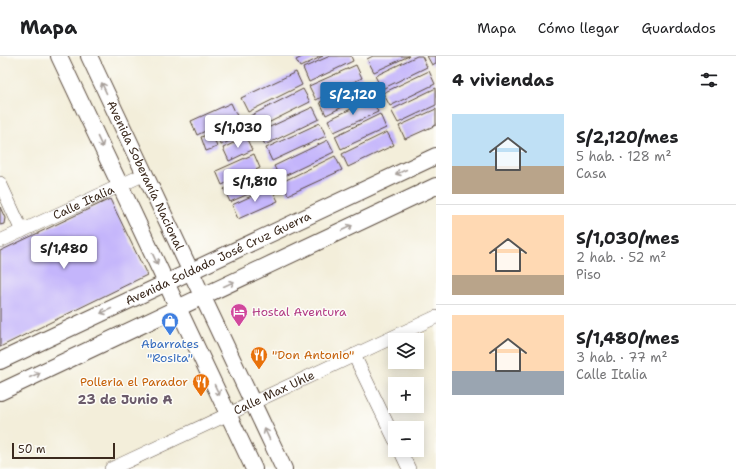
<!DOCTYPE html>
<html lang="es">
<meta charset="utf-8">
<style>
:root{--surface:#fff;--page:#f6f6f6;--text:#202124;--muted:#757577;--line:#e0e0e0;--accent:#1f6fb2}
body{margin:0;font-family:"Shantell Sans",sans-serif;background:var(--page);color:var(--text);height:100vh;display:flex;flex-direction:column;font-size:15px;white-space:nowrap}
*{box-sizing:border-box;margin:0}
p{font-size:13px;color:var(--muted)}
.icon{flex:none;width:22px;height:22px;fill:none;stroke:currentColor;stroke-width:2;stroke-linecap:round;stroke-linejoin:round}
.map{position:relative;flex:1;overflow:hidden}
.panel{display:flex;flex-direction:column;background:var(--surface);width:300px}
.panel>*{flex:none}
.fabs{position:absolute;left:388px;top:277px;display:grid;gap:8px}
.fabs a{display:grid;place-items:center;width:36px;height:36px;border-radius:0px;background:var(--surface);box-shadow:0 2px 10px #0003;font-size:20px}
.scale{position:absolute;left:12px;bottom:10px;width:103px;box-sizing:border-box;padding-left:4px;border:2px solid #3b2a1e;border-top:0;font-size:11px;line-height:14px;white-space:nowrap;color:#3b2a1e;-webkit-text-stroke:3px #fdfcf7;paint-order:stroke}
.price{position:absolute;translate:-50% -34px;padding:0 9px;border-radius:4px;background:#fff;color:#222;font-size:13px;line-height:26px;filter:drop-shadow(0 1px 2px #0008)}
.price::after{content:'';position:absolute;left:50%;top:24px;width:12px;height:9px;margin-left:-6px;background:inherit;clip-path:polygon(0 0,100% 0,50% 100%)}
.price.active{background:var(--accent);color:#fff}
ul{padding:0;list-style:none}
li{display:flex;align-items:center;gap:12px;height:100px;padding:0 16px}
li+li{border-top:1px solid var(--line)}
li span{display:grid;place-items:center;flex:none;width:112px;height:80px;border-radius:0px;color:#555}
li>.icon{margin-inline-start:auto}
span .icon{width:48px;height:48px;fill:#fffc;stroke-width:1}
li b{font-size:17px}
h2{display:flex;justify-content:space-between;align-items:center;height:48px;padding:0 16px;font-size:17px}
header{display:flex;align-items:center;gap:24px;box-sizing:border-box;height:56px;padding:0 20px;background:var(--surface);border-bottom:1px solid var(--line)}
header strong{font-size:19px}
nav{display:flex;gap:22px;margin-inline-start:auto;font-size:14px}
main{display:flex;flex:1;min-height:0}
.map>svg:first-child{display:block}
.building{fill:#c4b5fb}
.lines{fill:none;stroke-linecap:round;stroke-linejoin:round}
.minor-casing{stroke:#57473a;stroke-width:14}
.tertiary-casing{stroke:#57473a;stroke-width:18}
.minor{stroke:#fff;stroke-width:13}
.tertiary{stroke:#fff;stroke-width:16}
.oneway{stroke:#a79f9a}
.labels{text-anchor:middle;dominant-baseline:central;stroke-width:3;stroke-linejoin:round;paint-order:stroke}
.street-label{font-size:12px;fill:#3b2a1e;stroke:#fdfcf7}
.hotel-label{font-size:12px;fill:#b23c85;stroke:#fdfcf7;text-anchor:start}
.shop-label{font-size:12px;fill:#366cbe;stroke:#fdfcf7}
.food-label{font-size:12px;fill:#c56008;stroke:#fdfcf7;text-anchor:start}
.neighbourhood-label{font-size:13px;font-weight:bold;fill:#6b5b6b;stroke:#fdfcf7}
</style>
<header>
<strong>Mapa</strong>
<nav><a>Mapa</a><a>Cómo llegar</a><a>Guardados</a></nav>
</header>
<main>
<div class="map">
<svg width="436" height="413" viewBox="0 0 436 413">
<rect width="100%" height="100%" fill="#fdfcf7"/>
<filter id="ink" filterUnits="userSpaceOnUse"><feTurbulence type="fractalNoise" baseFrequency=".025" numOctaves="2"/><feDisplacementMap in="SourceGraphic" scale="8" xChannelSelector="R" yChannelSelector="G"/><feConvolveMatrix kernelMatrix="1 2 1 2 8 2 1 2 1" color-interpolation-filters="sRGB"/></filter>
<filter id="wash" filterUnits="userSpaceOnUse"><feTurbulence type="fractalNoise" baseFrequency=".012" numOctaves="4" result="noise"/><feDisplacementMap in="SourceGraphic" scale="16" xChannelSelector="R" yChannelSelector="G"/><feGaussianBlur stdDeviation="0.9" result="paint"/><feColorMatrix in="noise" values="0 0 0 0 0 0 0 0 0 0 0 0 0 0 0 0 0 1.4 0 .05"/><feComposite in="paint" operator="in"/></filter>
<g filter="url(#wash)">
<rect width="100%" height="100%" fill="#f3eeda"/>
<g id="blocks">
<g class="building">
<path d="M304 0H323L300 11 296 4Z"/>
<path d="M330 0H351L353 5 309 26 303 12Z"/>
<path d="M373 0H409L374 16 367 3Z"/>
<path d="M417 0H422L427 11 382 33 375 20Z"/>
<path d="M427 0H436V7L432 9Z"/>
<path d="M356 9 362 22 316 44 309 30Z"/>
<path d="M429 15 435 28 390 50 383 37Z"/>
<path d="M296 16 302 29 248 56 241 42Z"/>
<path d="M363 26 369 38 326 59 320 46Z"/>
<path d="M436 32V49L398 67 391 54Z"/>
<path d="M303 33 310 46 256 73 250 60Z"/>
<path d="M372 43 378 56 334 76 328 64Z"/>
<path d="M231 47 237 60 197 79 191 65Z"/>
<path d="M313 51 319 63 265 89 259 76Z"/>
<path d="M436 53V69L405 83 399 70Z"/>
<path d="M380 58 386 72 341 93 335 80Z"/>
<path d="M239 64 245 78 221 89 215 75Z"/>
<path d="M320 67 326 80 272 105 266 92Z"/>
<path d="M387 76 394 89 348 111 342 98Z"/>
<path d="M212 77 217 91 206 95 201 81Z"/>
<path d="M246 81 252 94 229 105 223 92Z"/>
<path d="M328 84 334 96 280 122 274 110Z"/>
<path d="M254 98 260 112 222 129 216 115Z"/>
<path d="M335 100 342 114 288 139 282 126Z"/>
<path d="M263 116 269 129 230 146 224 133Z"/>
<path d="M271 131 278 145 238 163 232 149Z"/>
<path d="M110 143 147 219 0 291V195Z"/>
<path d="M0 151 5 162 4 168 0 169Z"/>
</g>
</g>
</g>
<g filter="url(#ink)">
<use href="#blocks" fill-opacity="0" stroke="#57473a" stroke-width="1"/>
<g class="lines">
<g class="minor-casing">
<g id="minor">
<path d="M0 127 22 175"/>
<path id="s1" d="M0 185 145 118"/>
<path d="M354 299 395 384"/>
<path d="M400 394 409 413"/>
<path id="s2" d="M111 413 436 261"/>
</g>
</g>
<g class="tertiary-casing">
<g id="tertiary">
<path d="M59 0 254 413"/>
<path id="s3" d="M89 0 284 413"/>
<path id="s4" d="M0 305 436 100"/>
<path d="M0 336 436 130"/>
</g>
</g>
<use href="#minor" class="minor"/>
<use href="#tertiary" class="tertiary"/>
</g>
<defs><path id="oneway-shaft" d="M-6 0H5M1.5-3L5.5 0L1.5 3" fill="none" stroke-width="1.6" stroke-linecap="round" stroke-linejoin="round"/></defs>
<g class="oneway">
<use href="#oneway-shaft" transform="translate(104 32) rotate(-115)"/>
<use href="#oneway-shaft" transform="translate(100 86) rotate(65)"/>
<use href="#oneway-shaft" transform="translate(401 116) rotate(155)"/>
<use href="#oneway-shaft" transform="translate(347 172) rotate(-25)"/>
<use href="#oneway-shaft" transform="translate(155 203) rotate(65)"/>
<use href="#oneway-shaft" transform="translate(229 228) rotate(-25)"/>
<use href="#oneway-shaft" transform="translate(106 255) rotate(155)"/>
<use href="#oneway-shaft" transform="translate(35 319) rotate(-25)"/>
<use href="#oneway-shaft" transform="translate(217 334) rotate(65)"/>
<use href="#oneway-shaft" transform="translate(267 378) rotate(-115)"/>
</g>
</g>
<defs>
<g id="hotel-pin" transform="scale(0.9)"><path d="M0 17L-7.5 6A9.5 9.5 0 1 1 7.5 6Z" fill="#d1479c" stroke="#fdfcf7"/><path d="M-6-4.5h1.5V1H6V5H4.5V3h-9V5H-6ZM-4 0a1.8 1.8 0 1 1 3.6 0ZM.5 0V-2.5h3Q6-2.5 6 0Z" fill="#fff"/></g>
<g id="shop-pin" transform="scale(0.9)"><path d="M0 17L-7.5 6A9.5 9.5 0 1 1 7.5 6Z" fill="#3f7fe0" stroke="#fdfcf7"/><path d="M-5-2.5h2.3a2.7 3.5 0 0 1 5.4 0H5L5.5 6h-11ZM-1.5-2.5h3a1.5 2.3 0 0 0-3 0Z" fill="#fff"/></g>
<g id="restaurant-pin" transform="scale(0.9)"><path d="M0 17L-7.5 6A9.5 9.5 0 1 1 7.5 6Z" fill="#e8710a" stroke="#fdfcf7"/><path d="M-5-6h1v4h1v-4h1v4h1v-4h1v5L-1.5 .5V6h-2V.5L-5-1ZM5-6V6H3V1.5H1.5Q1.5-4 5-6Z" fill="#fff"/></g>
</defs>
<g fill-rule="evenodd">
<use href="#hotel-pin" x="239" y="256"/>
<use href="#shop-pin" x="170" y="265"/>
<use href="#restaurant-pin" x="259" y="299"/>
<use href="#restaurant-pin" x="201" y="326"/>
</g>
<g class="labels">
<g class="street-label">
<text stroke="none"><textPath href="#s3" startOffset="132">Avenida Soberanía Nacional</textPath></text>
<text stroke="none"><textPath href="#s1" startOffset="92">Calle Italia</textPath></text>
<text stroke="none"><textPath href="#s4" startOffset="241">Avenida Soldado José Cruz Guerra</textPath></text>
<text stroke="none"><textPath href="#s2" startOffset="180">Calle Max Uhle</textPath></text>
</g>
<g class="hotel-label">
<text x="252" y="256">Hostal Aventura</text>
</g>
<g class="shop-label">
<text x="170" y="288">Abarrates<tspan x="170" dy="14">"Rosita"</tspan></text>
</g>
<g class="food-label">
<text x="272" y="299">"Don Antonio"</text>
<text x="188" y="326" text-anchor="end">Polleria el Parador</text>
</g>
<g class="neighbourhood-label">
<text x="125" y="343">23 de Junio A</text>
</g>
</g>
</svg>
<div class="fabs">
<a><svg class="icon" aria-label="layers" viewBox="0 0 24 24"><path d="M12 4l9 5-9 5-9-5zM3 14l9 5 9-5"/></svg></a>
<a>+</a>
<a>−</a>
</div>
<div class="scale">50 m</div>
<b class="price active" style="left:353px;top:60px">S/2,120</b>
<b class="price" style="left:238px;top:93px">S/1,030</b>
<b class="price" style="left:255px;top:147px">S/1,810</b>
<b class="price" style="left:64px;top:214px">S/1,480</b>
</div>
<section class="panel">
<h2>4 viviendas<svg class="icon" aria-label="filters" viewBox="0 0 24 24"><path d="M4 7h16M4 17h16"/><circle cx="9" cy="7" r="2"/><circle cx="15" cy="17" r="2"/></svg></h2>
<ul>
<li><span style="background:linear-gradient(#bfe0f5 65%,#b9a48a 0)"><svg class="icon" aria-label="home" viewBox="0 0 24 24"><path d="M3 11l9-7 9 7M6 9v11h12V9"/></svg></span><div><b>S/2,120/mes</b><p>5 hab. · 128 m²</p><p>Casa</p></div></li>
<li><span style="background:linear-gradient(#ffd9b3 75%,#b9a48a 0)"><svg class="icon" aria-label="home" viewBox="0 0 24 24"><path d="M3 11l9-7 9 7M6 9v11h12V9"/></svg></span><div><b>S/1,030/mes</b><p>2 hab. · 52 m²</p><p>Piso</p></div></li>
<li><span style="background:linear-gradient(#ffd9b3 70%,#9aa5b1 0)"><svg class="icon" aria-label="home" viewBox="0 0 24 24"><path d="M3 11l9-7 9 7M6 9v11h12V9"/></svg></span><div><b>S/1,480/mes</b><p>3 hab. · 77 m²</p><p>Calle Italia</p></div></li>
</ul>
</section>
</main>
